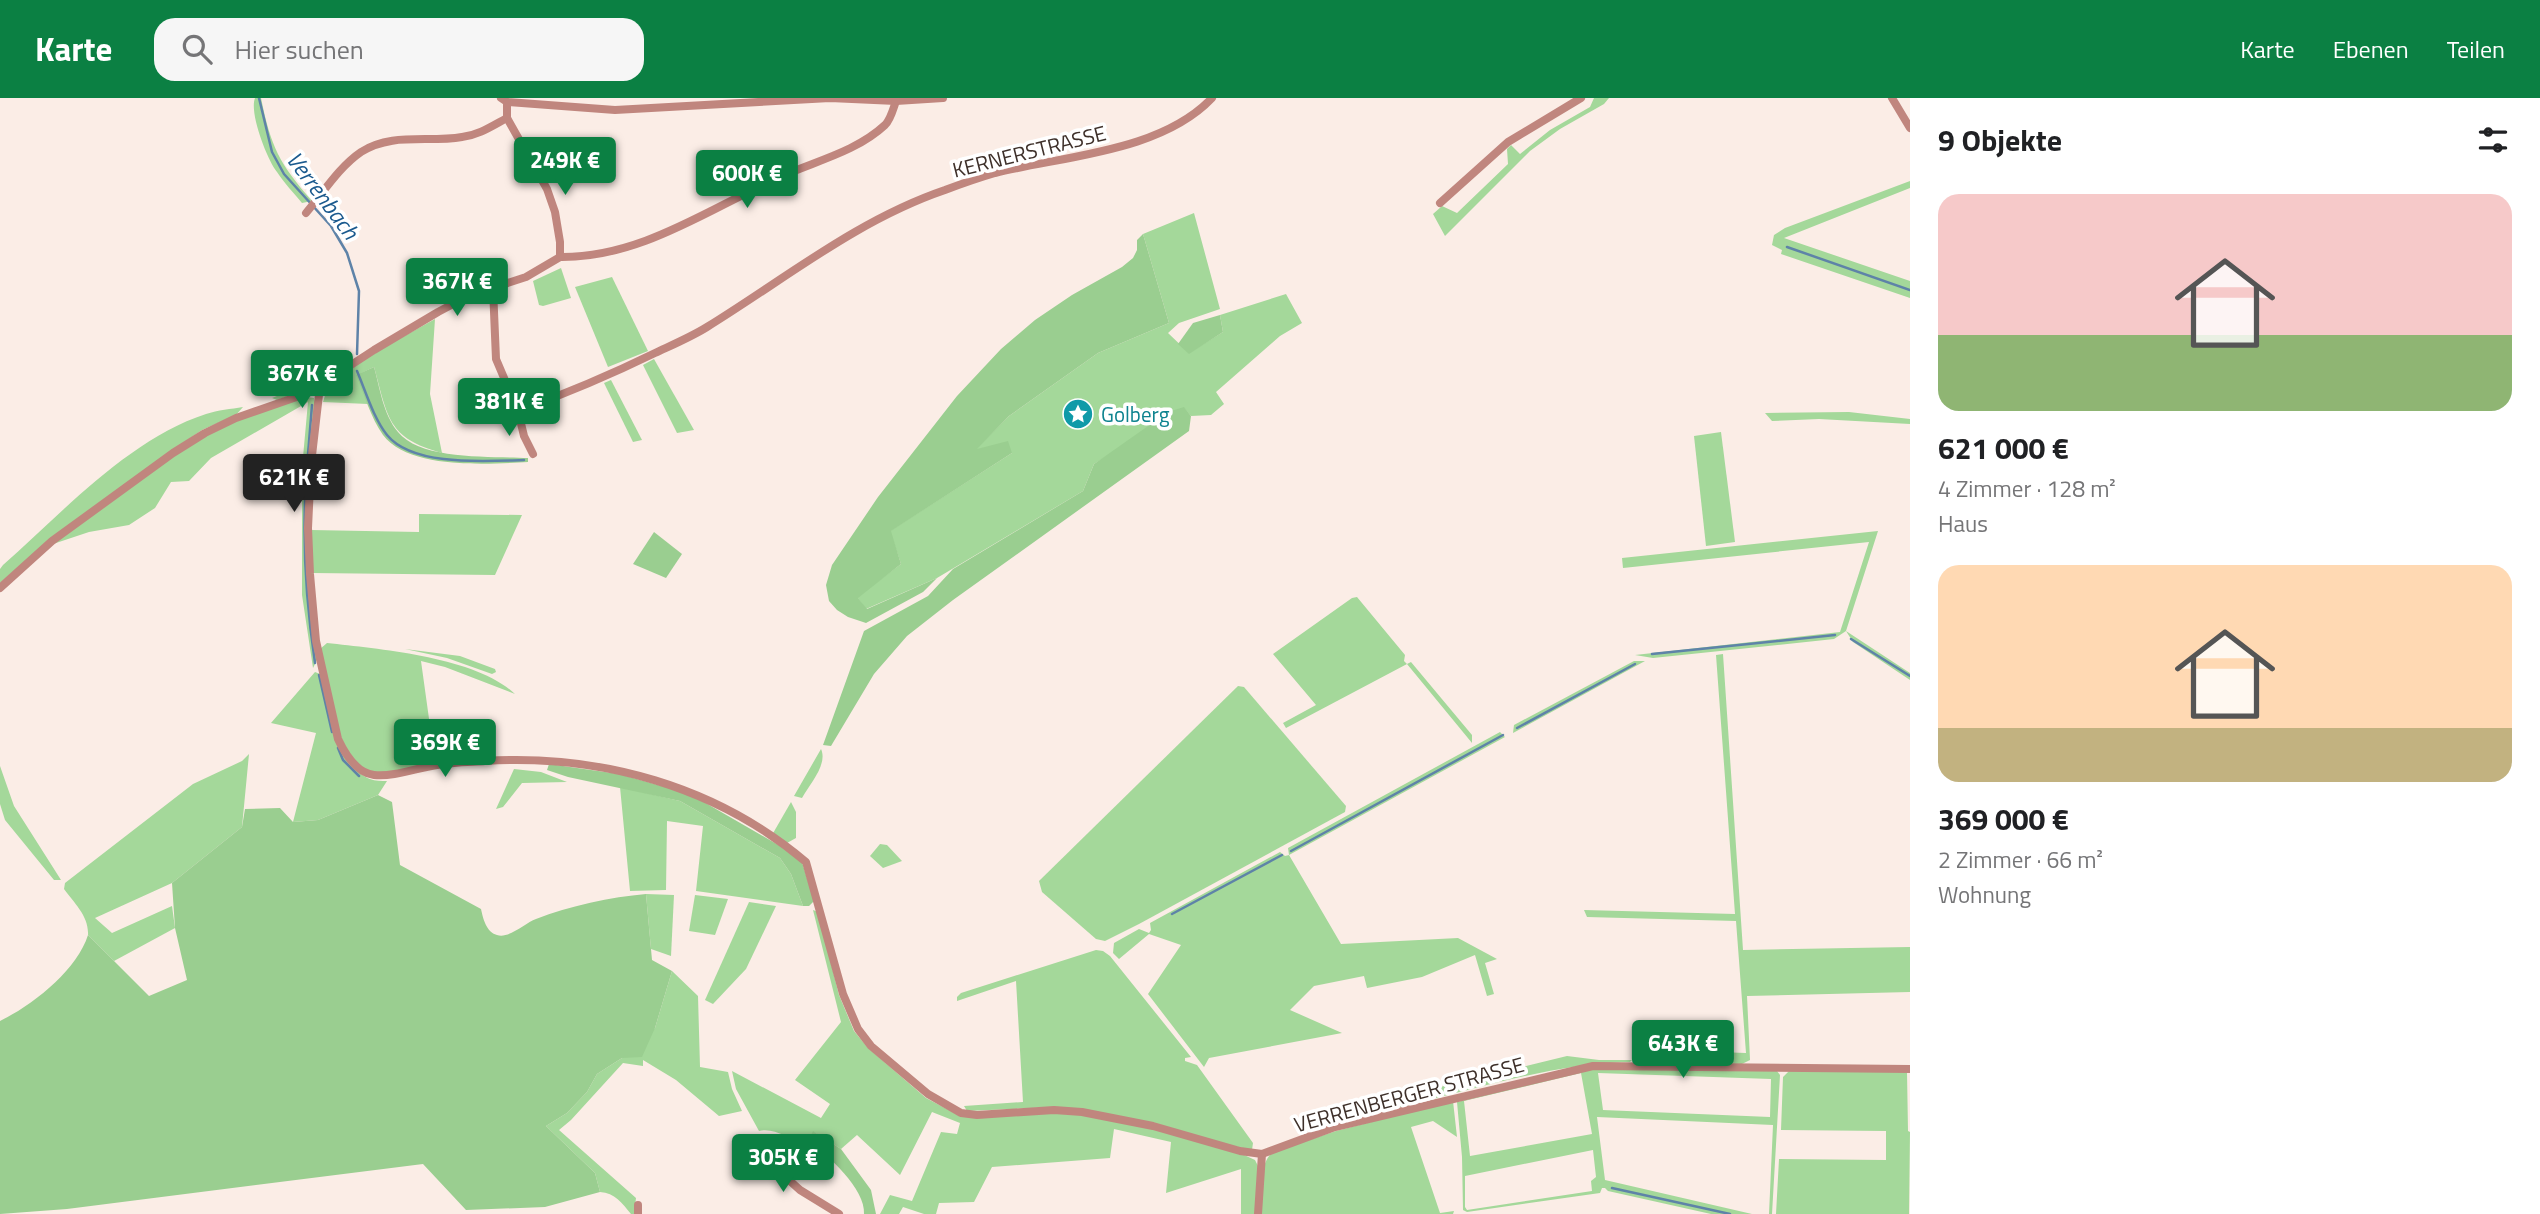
<!DOCTYPE html>
<html lang="de">
<meta charset="utf-8">
<style>
:root{--surface:#fff;--page:#f6f6f6;--text:#202124;--muted:#757577;--accent:#0b8043}
body{margin:0;font-family:"Titillium Web",sans-serif;background:var(--page);color:var(--text);height:100vh;display:flex;flex-direction:column;font-size:26px;white-space:nowrap}
*{box-sizing:border-box;margin:0}
p{font-size:23px;color:var(--muted)}
.icon{flex:none;width:38px;height:38px;fill:none;stroke:currentColor;stroke-width:2;stroke-linecap:round;stroke-linejoin:round}
.map{position:relative;flex:1;overflow:hidden}
.side{display:flex;flex-direction:column;background:var(--surface);width:630px}
.side>*{flex:none}
.price{position:absolute;translate:-50% -60px;padding:0 16px;border-radius:7px;background:var(--accent);color:#fff;font-size:23px;line-height:46px;filter:drop-shadow(0 2px 4px #0008)}
.price::after{content:'';position:absolute;left:50%;top:42px;width:21px;height:16px;margin-left:-10px;background:inherit;clip-path:polygon(0 0,100% 0,50% 100%)}
.price.selected{background:#222;color:#fff}
ul{padding:0;list-style:none}
li{display:grid;align-content:center;gap:14px;height:371px;padding:0 28px}
li span{display:grid;place-items:center;height:217px;border-radius:21px;color:#555}
li>.icon{margin-inline-start:auto}
span .icon{width:126px;height:126px;fill:#fffc;stroke-width:1}
li b{font-size:30px}
h2{display:flex;justify-content:space-between;align-items:center;height:84px;padding:0 28px;font-size:30px}
header{display:flex;align-items:center;gap:42px;box-sizing:border-box;height:98px;padding:0 35px;background:var(--accent);color:#fff}
header strong{font-size:33px}
nav{display:flex;gap:38px;margin-inline-start:auto;font-size:24px}
.search{width:490px;height:63px;background:var(--page);display:flex;align-items:center;gap:18px;box-sizing:border-box;padding:0 24px;border-radius:21px;color:var(--muted);font-size:26px}
main{display:flex;flex:1;min-height:0}
.map>svg:first-child{display:block}
.green{fill:#a4d89a;fill-rule:evenodd}
.forest{fill:#9ace90}
.lines{fill:none;stroke-linecap:round;stroke-linejoin:round}
.stream{stroke:#5e83a8;stroke-width:2.5}
.minor{stroke:#c0867e;stroke-width:8}
.labels{text-anchor:middle;dominant-baseline:central;stroke-width:7;stroke-linejoin:round;paint-order:stroke}
.street-label{font-size:21px;fill:#3e302a;stroke:#fff}
.culture-label{font-size:21px;fill:#0d838f;stroke:#fff;text-anchor:start}
.water-label{font-size:23px;font-style:italic;fill:#1b5a8e;stroke:#fff}
</style>
<header>
<strong>Karte</strong>
<div class="search"><svg class="icon" aria-label="search" viewBox="0 0 24 24"><circle cx="10" cy="10" r="6"/><path d="M15 15l6 6"/></svg>Hier suchen</div>
<nav><a>Karte</a><a>Ebenen</a><a>Teilen</a></nav>
</header>
<main>
<div class="map">
<svg width="1910" height="1116" viewBox="0 0 1910 1116">
<rect width="100%" height="100%" fill="#fbede6"/>
<g class="green">
<path d="M255 0H261C271 49 279 65 312 103L302 105C294 95 284 85 277 74 267 61 249 15 255 0Z"/>
<path d="M1594 0H1609L1604 6 1560 31 1530 53 1445 138 1433 116 1442 108 1457 115 1508 66 1507 51 1511 47 1520 56 1550 32 1590 9Z"/>
<path d="M1910 83V90L1784 140 1910 183V200L1781 156 1782 152 1772 147 1774 137 1785 130Z"/>
<path d="M1194 115 1220 211 1179 225 1168 235 1189 255 1223 234 1220 217 1286 196 1302 225 1280 238 1216 294 1224 306 1211 317 1191 318 1184 310 1094 366 1083 393 937 480 866 511 857 499 901 466 890 433 1012 355 976 351 1009 318 1098 255 1169 225 1143 136Z"/>
<path d="M561 170 571 200 543 208 539 207 533 183Z"/>
<path d="M612 179 648 253 608 269 575 189Z"/>
<path d="M435 221 430 296 442 355C387 340 388 319 374 269L357 277 368 306 323 304 328 288 372 256Z"/>
<path d="M347 260 345 267 306 292 277 302 272 300 304 287Z"/>
<path d="M654 261 694 332 677 335 643 267Z"/>
<path d="M611 282 642 342 633 344 604 285Z"/>
<path d="M306 299 314 300 316 307 309 365 317 562 313 570 302 497V370L308 304 211 360 189 383 171 384 155 410 129 427 89 434 53 446C103 409 152 367 207 337 238 320 273 310 306 299Z"/>
<path d="M243 309 236 317 202 332 171 353 50 441 0 485V471L3 467C63 414 129 341 206 316 218 312 231 311 243 309Z"/>
<path d="M1849 314 1910 321V326L1819 321 1772 323 1765 315Z"/>
<path d="M1721 334 1735 444 1706 448 1694 338Z"/>
<path d="M419 416 522 417 495 477 312 475 311 432 419 434Z"/>
<path d="M1878 433 1846 533 1910 575V582L1853 544 1846 533 1834 541 1653 560 1635 557 1840 534 1869 444 1623 470 1622 460Z"/>
<path d="M1357 499 1405 557 1404 563 1407 566 1411 564 1472 637V645L1407 566 1286 630 1283 625 1316 607 1273 556 1352 500Z"/>
<path d="M327 545C380 551 476 559 515 596L445 569 421 563 435 664C415 668 390 679 370 673 335 662 327 582 320 551Z"/>
<path d="M405 551 460 558 495 571 496 574 492 576 447 560Z"/>
<path d="M1723 556 1743 852 1910 849V894L1747 898 1750 962 1742 966 1642 964 1638 960 1635 951 1746 955 1736 823 1587 819 1584 812 1735 816 1716 557Z"/>
<path d="M1634 563H1645L1513 635 1514 627Z"/>
<path d="M315 574 320 576C328 608 336 668 370 681 375 683 382 683 387 683L378 697 318 722 293 724 316 635 271 625Z"/>
<path d="M1238 588 1244 589 1346 708 1345 714 1139 826 1105 843 1096 841 1042 794 1039 783Z"/>
<path d="M1500 634 1505 639 1289 757 1341 846 1458 840 1497 861 1485 865 1494 896 1487 898 1475 857 1422 879 1367 890 1364 878 1314 888 1290 912 1342 935 1209 960 1204 969 1148 896 1181 847 1149 836 1119 861 1113 855 1114 845 1139 831 1149 835 1151 832 1150 825 1280 754 1285 758 1289 757 1288 750Z"/>
<path d="M821 651C828 666 810 686 802 700L794 698Z"/>
<path d="M249 656 242 729 172 785 95 820 112 835 172 808 175 830 114 863 88 837C89 818 74 805 64 791L65 785 193 686 242 663Z"/>
<path d="M0 668 14 708 61 782H54L5 722 0 706Z"/>
<path d="M514 671 541 674 567 684 522 685 503 709 496 711Z"/>
<path d="M620 689 680 703 780 760 791 776 803 808 696 793 703 728 667 723 666 792 630 793Z"/>
<path d="M791 704 796 714V740L787 745 772 737Z"/>
<path d="M880 746 887 747 902 763 883 770 870 758Z"/>
<path d="M646 796 674 797 671 858 651 851Z"/>
<path d="M695 797 728 801 715 837 689 833Z"/>
<path d="M749 804 776 808 746 871 713 906 705 902Z"/>
<path d="M813 812 818 814 839 897 854 933 868 950 926 1000 960 1018 1028 1014 1082 1017 1149 1029 1242 1056 1255 1062 1258 1068 1255 1116H1241V1071L1166 1095 1171 1044 1114 1031 1110 1060 992 1069 974 1104 939 1105 936 1116H924L903 1109 899 1116H880L890 1097 912 1103 941 1034 957 1036 960 1025 932 1014 900 1077 857 1037 841 1051 814 1034 809 1042C791 1045 777 1029 759 1033L736 991 732 973 821 1020 830 1006 795 982 841 924Z"/>
<path d="M1096 852 1103 853 1110 858 1191 959 1185 960V963L1197 967 1253 1045 1252 1052 1054 1009 967 1013 964 1008 1023 1004 1016 883 957 903V899L961 895Z"/>
<path d="M672 873 698 898 700 969 728 974 732 991 742 1013 719 1018 676 982 643 962V968L623 965 571 1022 559 1032 636 1100 634 1116H631C622 1105 615 1095 600 1094L595 1075 546 1028 567 1015 587 994 597 976 622 960 655 930Z"/>
<path d="M1567 958 1599 962H1632L1630 964C1550 966 1471 992 1393 1011L1391 1001Z"/>
<path d="M1596 970 1777 973 1780 977 1772 1116H1769L1773 1027 1597 1019 1605 1082 1752 1116H1711L1608 1093 1605 1090H1602L1600 1095 1467 1114 1463 1112 1462 1059 1457 1004ZM1581 975 1592 1036 1470 1058 1464 1003ZM1598 975 1771 981 1770 1019 1603 1012ZM1593 1052 1596 1079 1591 1083 1592 1093 1467 1112 1465 1109V1078Z"/>
<path d="M1789 973 1907 974 1908 1033 1910 1034 1909 1116H1776L1779 1061 1886 1062V1033L1781 1032 1783 979Z"/>
<path d="M1453 1003 1457 1039 1433 1023 1411 1029 1440 1115 1454 1113 1453 1116H1260C1261 1098 1258 1066 1273 1054L1336 1033Z"/>
</g>
<g class="forest">
<path d="M1143 136 1169 225 1098 255 1009 318 977 351 1008 343 1012 355 891 433 901 466 858 500 867 511 937 480 923 494 866 525 848 519 837 512 829 503 826 487 832 467 878 399 957 298 1001 251 1035 222 1072 197 1122 169 1133 160 1137 152V142Z"/>
<path d="M1220 217 1223 234 1189 256 1178 246 1193 225Z"/>
<path d="M374 269C380 290 383 316 398 334 421 363 494 358 528 360V364C489 366 409 372 383 337 371 320 364 296 356 277Z"/>
<path d="M1184 309 1191 318 1189 333 953 502 907 538 874 576 831 648 823 647 864 533 928 498 953 471 1083 393 1094 366 1168 314Z"/>
<path d="M654 434 682 456 666 480 633 466Z"/>
<path d="M549 666 619 676 690 696 787 752 802 764 814 803 809 808H803L791 776 780 760 680 703 568 679 547 672Z"/>
<path d="M378 697 392 704 400 767 481 811C483 820 486 834 497 837 509 841 525 825 536 821 569 808 611 799 646 796L652 862 672 873 655 930 642 959 622 960 597 976 587 994 567 1015 546 1028 595 1075 600 1094 545 1109 466 1112 423 1066 67 1111 0 1116V923C33 907 77 872 88 837L149 898 187 882 175 830 172 785 242 729 245 711 280 710 293 724 318 722Z"/>
<path d="M813 1033 841 1051 871 1092 876 1116H864C866 1091 827 1057 809 1042Z"/>
</g>
<g class="lines">
<g class="stream">
<path d="M259 0 272 54 284 76 331 128 347 155 359 193 357 256"/>
<path d="M1787 149 1910 192"/>
<path d="M357 273C366 294 373 319 387 337 413 369 486 363 524 362"/>
<path d="M308 356 312 307"/>
<path d="M306 383C302 444 306 504 315 565"/>
<path d="M1851 541 1910 578"/>
<path d="M1652 556 1835 537"/>
<path d="M319 577 332 634"/>
<path d="M1517 630 1635 566"/>
<path d="M338 650 343 662 359 678"/>
<path d="M1291 753 1503 637"/>
<path d="M1172 816 1282 757"/>
<path d="M1612 1090 1730 1116"/>
</g>
<g class="minor">
<path d="M501 0 507 4 615 12 830 0 896 3 943 0"/>
<path d="M1892 0 1910 30"/>
<path d="M507 4V20L547 91 555 114 560 144V159"/>
<path d="M1440 105 1508 44 1581 0"/>
<path d="M306 115C323 95 339 69 361 54 392 34 428 45 462 39 479 37 492 28 507 20"/>
<path d="M560 159C641 160 708 111 780 79 815 63 856 54 885 27 891 21 893 11 896 3"/>
<path d="M493 190 496 261 518 313C565 296 610 277 655 255 672 247 691 239 707 229 785 181 857 122 945 92 961 86 978 80 995 75 1063 58 1161 54 1212 0"/>
<path d="M320 288 311 366 308 430 310 476 316 543 338 641C345 656 356 675 374 677 395 679 416 670 437 667 452 664 469 664 485 663 601 656 716 688 806 764L843 896 858 931 871 948 928 996 961 1015 977 1017 1054 1012 1082 1014 1153 1028 1240 1053 1262 1056 1335 1029 1593 968 1910 971"/>
<path d="M518 313 524 338 533 356"/>
<path d="M0 490 52 443 173 355 205 335 236 320 308 295 374 252 438 214 468 198 526 179 560 159"/>
<path d="M770 1065 800 1092 839 1116"/>
<path d="M638 1107V1116"/>
<path d="M1258 1116 1262 1056"/>
</g>
</g>
<defs>
<g id="sight-disc" transform="scale(1.575)"><circle r="9.5" fill="#0f9aa8" stroke="#fff"/><path d="M0-6L1.8-2.2L6-1.7L2.9 1.2L3.7 5.4L0 3.3L-3.7 5.4L-2.9 1.2L-6-1.7L-1.8-2.2Z" fill="#fff"/></g>
</defs>
<g fill-rule="evenodd">
<use href="#sight-disc" x="1078" y="316"/>
</g>
<g class="labels">
<g class="street-label">
<text transform="translate(1029 53) rotate(-14)">KERNERSTRASSE</text>
<text transform="translate(1409 996) rotate(-15)">VERRENBERGER STRASSE</text>
</g>
<g class="culture-label">
<text x="1101" y="316">Golberg</text>
</g>
<g class="water-label">
<text transform="translate(323 97) rotate(53)">Verrenbach</text>
</g>
</g>
</svg>
<b class="price" style="left:565px;top:99px">249K €</b>
<b class="price" style="left:747px;top:112px">600K €</b>
<b class="price" style="left:457px;top:220px">367K €</b>
<b class="price" style="left:302px;top:312px">367K €</b>
<b class="price" style="left:509px;top:340px">381K €</b>
<b class="price selected" style="left:294px;top:416px">621K €</b>
<b class="price" style="left:445px;top:681px">369K €</b>
<b class="price" style="left:1683px;top:982px">643K €</b>
<b class="price" style="left:783px;top:1096px">305K €</b>
</div>
<section class="side">
<h2>9 Objekte<svg class="icon" aria-label="filters" viewBox="0 0 24 24"><path d="M4 7h16M4 17h16"/><circle cx="9" cy="7" r="2"/><circle cx="15" cy="17" r="2"/></svg></h2>
<ul>
<li><span style="background:linear-gradient(#f6c9c9 65%,#8fb573 0)"><svg class="icon" aria-label="home" viewBox="0 0 24 24"><path d="M3 11l9-7 9 7M6 9v11h12V9"/></svg></span><div><b>621 000 €</b><p>4 Zimmer · 128 m²</p><p>Haus</p></div></li>
<li><span style="background:linear-gradient(#ffd9b3 75%,#c2b280 0)"><svg class="icon" aria-label="home" viewBox="0 0 24 24"><path d="M3 11l9-7 9 7M6 9v11h12V9"/></svg></span><div><b>369 000 €</b><p>2 Zimmer · 66 m²</p><p>Wohnung</p></div></li>
</ul>
</section>
</main>
